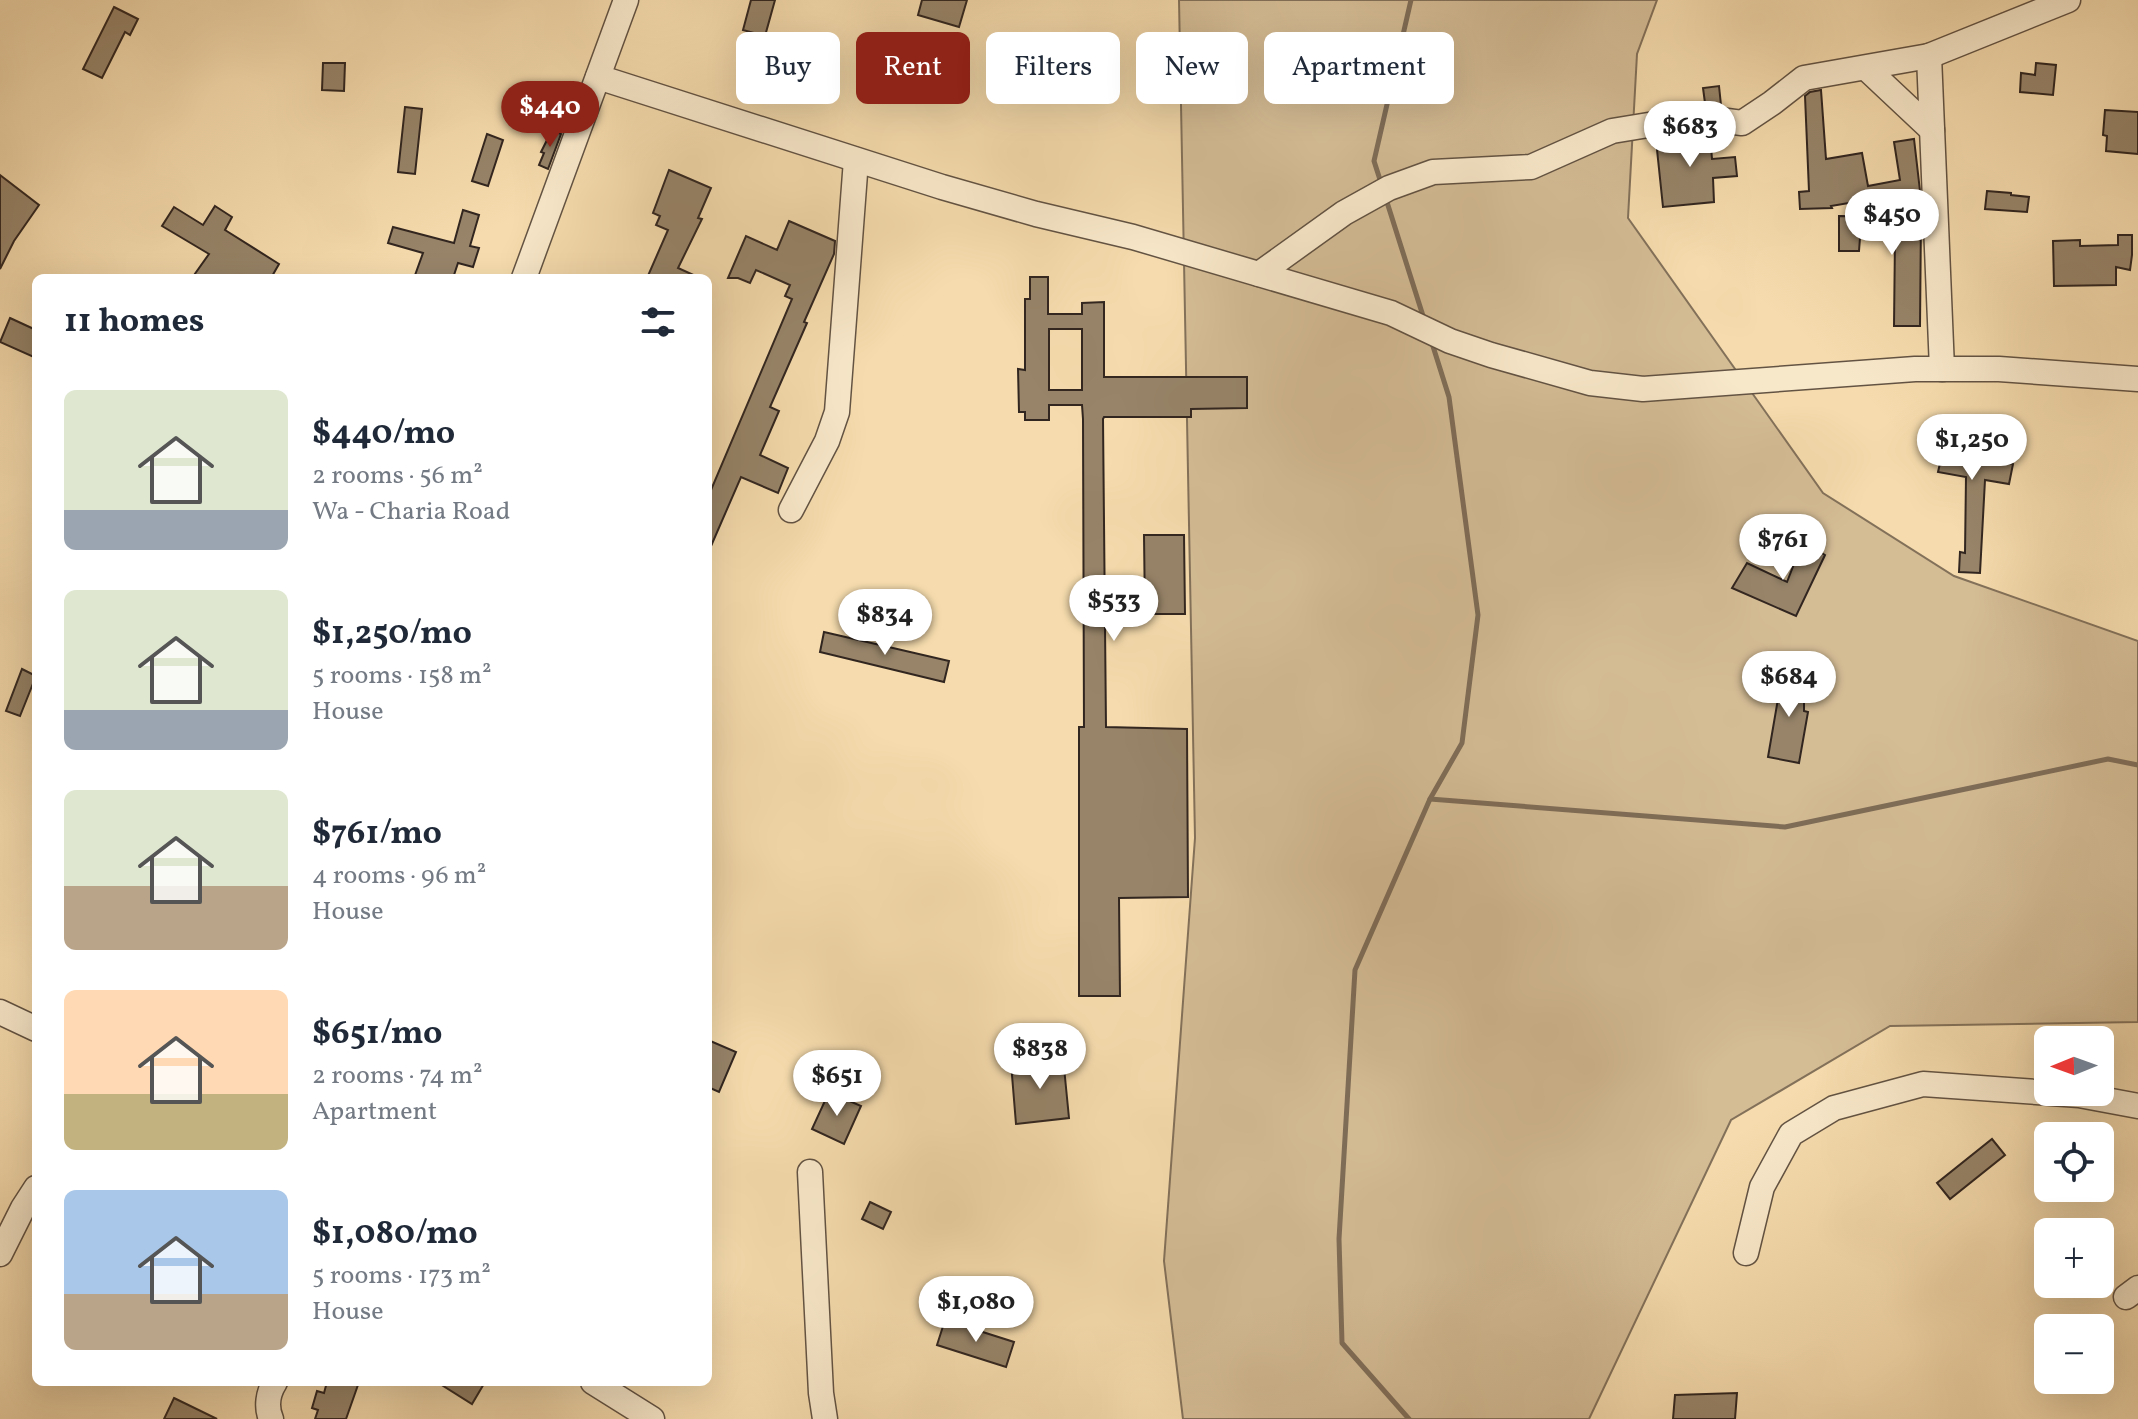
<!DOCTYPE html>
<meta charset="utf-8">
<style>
:root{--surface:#fff;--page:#f6f6f7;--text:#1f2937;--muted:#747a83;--accent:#8f2418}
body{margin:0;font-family:Vollkorn,serif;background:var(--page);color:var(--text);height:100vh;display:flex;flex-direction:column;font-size:30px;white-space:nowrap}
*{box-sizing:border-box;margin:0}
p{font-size:26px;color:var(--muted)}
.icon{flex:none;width:44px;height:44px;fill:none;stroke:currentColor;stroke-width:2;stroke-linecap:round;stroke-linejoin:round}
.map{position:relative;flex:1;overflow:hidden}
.drawer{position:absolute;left:32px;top:274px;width:680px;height:1112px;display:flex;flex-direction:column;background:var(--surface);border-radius:12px;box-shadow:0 8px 32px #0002}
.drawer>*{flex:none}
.guide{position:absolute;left:736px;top:32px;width:760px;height:72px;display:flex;gap:16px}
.needle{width:52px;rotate:269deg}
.controls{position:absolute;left:2034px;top:1026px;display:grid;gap:16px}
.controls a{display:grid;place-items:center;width:80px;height:80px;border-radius:12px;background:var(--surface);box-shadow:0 8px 32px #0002;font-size:40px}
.price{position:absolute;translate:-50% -68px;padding:0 18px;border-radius:28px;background:#fff;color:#222;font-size:26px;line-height:52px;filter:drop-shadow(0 2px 4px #0008)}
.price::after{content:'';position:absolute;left:50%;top:48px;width:24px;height:18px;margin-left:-12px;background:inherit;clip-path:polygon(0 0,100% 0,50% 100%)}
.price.active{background:var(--accent);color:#fff}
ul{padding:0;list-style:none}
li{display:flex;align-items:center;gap:24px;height:200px;padding:0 32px}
li span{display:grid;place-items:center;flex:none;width:224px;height:160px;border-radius:12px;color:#555}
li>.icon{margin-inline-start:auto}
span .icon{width:96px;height:96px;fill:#fffc;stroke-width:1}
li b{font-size:34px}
h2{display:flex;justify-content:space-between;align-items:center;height:96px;padding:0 32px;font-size:34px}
.chip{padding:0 28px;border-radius:12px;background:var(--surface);box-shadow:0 8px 32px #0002;font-size:28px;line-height:72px}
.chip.active{background:var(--accent);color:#fff}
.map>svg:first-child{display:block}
.green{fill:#d4bc95;stroke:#83715a;stroke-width:2}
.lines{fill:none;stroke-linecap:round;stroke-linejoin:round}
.stream{stroke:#7f6d58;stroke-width:5}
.building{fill:#978469;stroke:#322620;stroke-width:2;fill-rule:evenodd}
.minor-casing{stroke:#635343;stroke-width:27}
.minor{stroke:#f8e8ca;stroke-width:24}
</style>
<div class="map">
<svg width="2138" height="1419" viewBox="0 0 2138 1419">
<rect width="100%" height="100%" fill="#f5dbad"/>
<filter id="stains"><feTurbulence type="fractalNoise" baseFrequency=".0025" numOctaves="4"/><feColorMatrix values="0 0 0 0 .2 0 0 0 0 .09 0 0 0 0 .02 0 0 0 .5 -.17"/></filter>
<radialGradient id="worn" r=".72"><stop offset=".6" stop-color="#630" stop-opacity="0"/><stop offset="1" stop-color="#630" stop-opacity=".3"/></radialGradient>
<path class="green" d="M1179 0H1657L1637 54 1628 218 1823 493 1954 576 2138 641V1022L1890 1026 1731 1120 1589 1419H1183L1164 1261 1195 838Z"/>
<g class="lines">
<g class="stream">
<path d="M1382 186 1374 161 1411 0"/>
<path d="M1386 199 1424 319"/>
<path d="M1430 799 1785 827 2108 759 2138 765"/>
<path d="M1409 1419 1342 1343 1339 1239 1355 970 1430 799 1462 743 1478 615 1449 397 1431 340"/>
</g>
</g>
<g class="building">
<path d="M751 0H775L765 36 743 30Z"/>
<path d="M922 0H967L959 27 918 15Z"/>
<path d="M114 7 138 19 130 35 125 32 102 78 83 69Z"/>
<path d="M323 63H345L344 91 322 90Z"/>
<path d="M2036 63 2056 65 2053 95 2020 92 2021 73 2035 75Z"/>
<path d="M1719 86 1721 105 1705 103 1703 88Z"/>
<path d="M1821 90 1826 159 1862 153 1868 186 1900 180 1894 142 1914 139 1920 191 1831 206 1832 208 1800 209 1799 192 1809 191 1805 96 1810 92Z"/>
<path d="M405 107 422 109 415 174 398 172Z"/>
<path d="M2105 110 2138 112V154L2106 151 2107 136 2103 135Z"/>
<path d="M552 130 561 134 548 169 539 165 544 153 541 152Z"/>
<path d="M1699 132 1710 134 1712 159 1735 157 1737 176 1713 178 1714 202 1663 207 1656 140Z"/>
<path d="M487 134 503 140 488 186 472 181Z"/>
<path d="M669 170 711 188 698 218 702 219 678 268 700 278H647L668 230 656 225 660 216 653 213Z"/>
<path d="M0 175 39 205 14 241 0 269Z"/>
<path d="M1987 191 2011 193V195L2029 197 2027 212 1985 209Z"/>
<path d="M215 206 232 217 225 230 279 264 271 278H192L209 254 162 226 174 207 203 225Z"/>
<path d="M463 210 479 215 470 246 479 248 473 267 458 263 453 278H414L423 253 388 243 393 227 454 243Z"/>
<path d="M1839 216 1921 217 1920 326H1894L1895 238H1860L1859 251H1839Z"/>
<path d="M789 221 835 241 834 254 804 322 807 323 770 407 779 411 760 455 788 468 778 493 741 477 708 553V497L792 299 785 296 790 285 756 270 750 283 738 278H728L746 236 777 250Z"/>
<path d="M2118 235H2132V255L2130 270 2116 267V285L2054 286 2053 241 2080 240V246L2118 245Z"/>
<path d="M1030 277H1048V314H1082V303L1104 302V377H1247V408L1191 409V417H1104L1103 419 1106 727 1187 729 1188 897 1119 898 1120 996H1079V727H1084L1083 419 1082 405H1049V420H1025V412H1019L1018 369 1025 370V299H1030ZM1049 329H1082V390H1049Z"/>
<path d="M10 318 36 330V358L0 342Z"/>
<path d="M1965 416 1986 417 1984 459 2013 464 2009 484 1985 480 1980 573 1959 572 1960 552 1965 553 1966 477 1938 472 1948 429 1967 432Z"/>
<path d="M1144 535H1184L1185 614H1145Z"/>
<path d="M1803 541 1825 555 1796 616 1732 588 1747 563 1787 582Z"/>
<path d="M824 632 949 661 944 682 820 652Z"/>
<path d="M22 669 36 676 20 716 6 711Z"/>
<path d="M1778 674H1804V711L1808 712 1799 763 1768 757 1778 699Z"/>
<path d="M708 1040 736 1052 719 1092 708 1087Z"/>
<path d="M1063 1057 1069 1118 1016 1124 1011 1063Z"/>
<path d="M829 1092 861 1106 844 1144 812 1129Z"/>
<path d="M1992 1139 2005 1155 1950 1199 1937 1183Z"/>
<path d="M870 1202 891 1212 883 1229 862 1219Z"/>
<path d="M945 1320 1014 1342 1006 1367 937 1345Z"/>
<path d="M327 1382H359L346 1419H315L318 1410 312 1408 317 1391 324 1393Z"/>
<path d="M437 1382H485L472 1404Z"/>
<path d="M1737 1393 1735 1419H1673L1675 1395Z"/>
<path d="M174 1398 217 1419H164Z"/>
</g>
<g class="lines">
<g class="minor-casing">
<g id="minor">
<path d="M1929 56 1942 369"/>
<path d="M1866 68 1932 130"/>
<path d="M598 77 942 187 1036 214 1133 237 1391 313 1450 341 1491 355 1590 383 1643 389 1915 369H1999L2138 379"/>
<path d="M1259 274 1344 213 1389 188 1433 172 1531 167 1612 131 1697 117 1742 123 1772 103 1804 78 1929 56 2068 0"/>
<path d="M524 278 626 0"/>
<path d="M791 510 827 441 837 412 856 160"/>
<path d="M0 1012 36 1029"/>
<path d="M810 1172 821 1393 825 1419"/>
<path d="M1746 1253 1762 1187 1791 1134 1834 1108 1923 1084 2079 1095 2138 1106"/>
<path d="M0 1254 23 1208 36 1188"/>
<path d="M2126 1297 2138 1288"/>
<path d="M593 1382 652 1419"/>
<path d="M271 1419C266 1407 268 1393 275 1382"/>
</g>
</g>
<use href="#minor" class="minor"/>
</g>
<rect width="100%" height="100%" filter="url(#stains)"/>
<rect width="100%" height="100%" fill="url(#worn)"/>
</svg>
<div class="controls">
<a><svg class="needle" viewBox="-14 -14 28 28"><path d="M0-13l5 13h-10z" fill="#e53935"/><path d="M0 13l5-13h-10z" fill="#747a83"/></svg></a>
<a><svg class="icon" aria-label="locate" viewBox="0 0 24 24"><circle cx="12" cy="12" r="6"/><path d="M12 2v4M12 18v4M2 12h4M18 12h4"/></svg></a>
<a>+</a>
<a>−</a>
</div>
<b class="price active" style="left:550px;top:149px">$440</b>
<b class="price" style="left:1690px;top:169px">$683</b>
<b class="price" style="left:1892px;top:257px">$450</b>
<b class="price" style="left:1972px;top:482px">$1,250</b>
<b class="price" style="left:1783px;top:582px">$761</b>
<b class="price" style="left:1114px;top:643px">$533</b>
<b class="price" style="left:885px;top:657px">$834</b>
<b class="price" style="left:1789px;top:719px">$684</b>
<b class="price" style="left:1040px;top:1091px">$838</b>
<b class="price" style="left:837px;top:1118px">$651</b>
<b class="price" style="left:976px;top:1344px">$1,080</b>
<div class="guide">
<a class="chip">Buy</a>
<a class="chip active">Rent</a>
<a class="chip">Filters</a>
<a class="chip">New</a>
<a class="chip">Apartment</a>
</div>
<section class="drawer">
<h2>11 homes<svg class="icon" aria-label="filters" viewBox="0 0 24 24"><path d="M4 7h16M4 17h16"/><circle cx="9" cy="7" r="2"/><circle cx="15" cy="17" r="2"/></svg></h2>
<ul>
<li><span style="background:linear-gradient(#dfe7d0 75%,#9aa5b1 0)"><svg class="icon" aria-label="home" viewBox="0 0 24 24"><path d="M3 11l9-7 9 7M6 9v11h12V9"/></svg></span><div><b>$440/mo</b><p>2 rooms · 56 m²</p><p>Wa - Charia Road</p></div></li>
<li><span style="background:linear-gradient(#dfe7d0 75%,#9aa5b1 0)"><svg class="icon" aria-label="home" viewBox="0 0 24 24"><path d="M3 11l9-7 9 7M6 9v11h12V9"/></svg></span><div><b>$1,250/mo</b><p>5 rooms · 158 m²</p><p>House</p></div></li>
<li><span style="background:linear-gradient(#dfe7d0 60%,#b9a48a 0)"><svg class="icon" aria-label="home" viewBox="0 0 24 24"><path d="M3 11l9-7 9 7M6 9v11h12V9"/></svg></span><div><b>$761/mo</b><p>4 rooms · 96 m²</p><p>House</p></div></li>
<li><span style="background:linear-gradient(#ffd9b3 65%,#c2b280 0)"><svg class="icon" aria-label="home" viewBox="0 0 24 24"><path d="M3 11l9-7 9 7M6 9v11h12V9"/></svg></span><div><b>$651/mo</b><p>2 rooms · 74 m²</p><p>Apartment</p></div></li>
<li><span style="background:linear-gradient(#a9c7e8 65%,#b9a48a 0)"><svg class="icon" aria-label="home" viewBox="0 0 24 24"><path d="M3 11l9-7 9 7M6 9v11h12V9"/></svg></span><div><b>$1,080/mo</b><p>5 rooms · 173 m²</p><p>House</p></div></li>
</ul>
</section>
</div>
